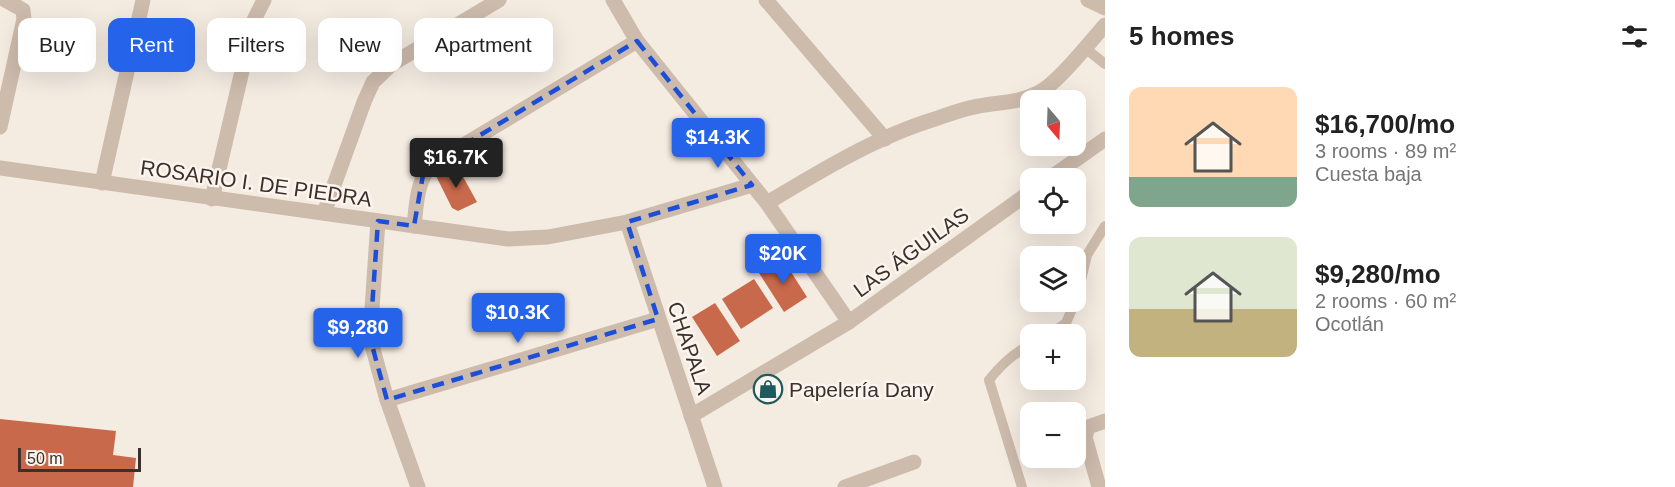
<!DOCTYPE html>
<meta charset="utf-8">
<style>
:root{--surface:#fff;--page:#f2f2f2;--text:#222;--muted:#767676;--accent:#2563eb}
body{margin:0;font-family:Arial,sans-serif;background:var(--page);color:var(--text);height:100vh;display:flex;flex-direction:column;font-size:22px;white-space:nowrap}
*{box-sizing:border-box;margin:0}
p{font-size:20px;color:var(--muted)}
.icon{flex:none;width:33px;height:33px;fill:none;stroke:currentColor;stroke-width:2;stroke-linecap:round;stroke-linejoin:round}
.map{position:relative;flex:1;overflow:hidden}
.panel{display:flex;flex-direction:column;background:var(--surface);width:570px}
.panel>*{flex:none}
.guide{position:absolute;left:18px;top:18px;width:570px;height:54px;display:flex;gap:12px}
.needle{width:39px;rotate:161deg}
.controls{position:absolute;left:1020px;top:90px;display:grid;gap:12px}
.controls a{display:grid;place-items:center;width:66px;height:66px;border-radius:12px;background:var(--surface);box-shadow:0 6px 24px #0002;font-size:30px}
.scale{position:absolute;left:18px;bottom:15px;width:123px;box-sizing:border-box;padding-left:6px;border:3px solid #3b302b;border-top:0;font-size:16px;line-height:21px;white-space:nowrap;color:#3b302b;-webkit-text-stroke:4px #fbf5ee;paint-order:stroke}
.price{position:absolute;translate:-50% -51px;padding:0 14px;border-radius:6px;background:var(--accent);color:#fff;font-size:20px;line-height:39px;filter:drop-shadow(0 2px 3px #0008)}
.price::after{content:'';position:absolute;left:50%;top:36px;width:18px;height:14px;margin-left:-9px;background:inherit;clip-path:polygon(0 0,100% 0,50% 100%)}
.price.selected{background:#222;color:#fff}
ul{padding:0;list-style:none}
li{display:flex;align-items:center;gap:18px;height:150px;padding:0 24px}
li span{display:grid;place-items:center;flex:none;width:168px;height:120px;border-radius:12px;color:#555}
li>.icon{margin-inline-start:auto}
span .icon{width:72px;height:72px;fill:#fffc;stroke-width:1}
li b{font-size:26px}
h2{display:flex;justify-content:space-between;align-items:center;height:72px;padding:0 24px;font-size:26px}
.tag{padding:0 21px;border-radius:12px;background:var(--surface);box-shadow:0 6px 24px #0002;font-size:21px;line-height:54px}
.tag.selected{background:var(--accent);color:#fff}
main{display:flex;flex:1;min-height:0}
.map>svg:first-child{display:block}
.building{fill:#c8694b}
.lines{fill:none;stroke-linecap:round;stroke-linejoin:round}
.lane{stroke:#cdbbac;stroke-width:10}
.street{stroke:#cdbbac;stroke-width:15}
.marked{fill:none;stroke:#1d4ed8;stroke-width:4.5;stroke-dasharray:12 8;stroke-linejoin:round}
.labels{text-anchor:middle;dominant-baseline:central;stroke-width:5;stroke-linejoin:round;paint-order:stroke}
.street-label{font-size:21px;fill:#3b302b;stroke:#fbf5ee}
.poi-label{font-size:21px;fill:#3b302b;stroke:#fbf5ee;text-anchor:start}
</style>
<main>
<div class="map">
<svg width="1105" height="487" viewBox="0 0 1105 487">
<rect width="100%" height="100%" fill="#f4ebe1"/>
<g class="building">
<path d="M456 164 477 202 458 211 452 208 436 176Z"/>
<path d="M782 258 807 297 784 312 759 273Z"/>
<path d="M754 279 773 308 741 329 722 299Z"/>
<path d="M715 303 740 341 717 356 692 317Z"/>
<path d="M0 419 116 431 113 455 136 458 133 487H0Z"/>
</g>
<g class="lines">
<g class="lane">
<path d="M1085 48 1105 64"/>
<path d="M1076 301 1087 255 1105 226"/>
<path d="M1050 334 1066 323 1075 302"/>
<path d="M1022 487 989 380C1001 365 1013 353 1030 345"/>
</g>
<g class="street">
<path d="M613 0 637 41 767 203 849 322"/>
<path d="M766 0 885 139"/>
<path d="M1088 0 1105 8"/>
<path d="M0 127 24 19 23 10 5 0"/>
<path d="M0 168 508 239 548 237 627 222 752 185"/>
<path d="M1050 178 1105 139"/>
<path d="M102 183 143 0"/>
<path d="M212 199 254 20 264 0"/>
<path d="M767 203C820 171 876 137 935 119 950 114 965 108 979 106 999 102 1019 103 1038 93 1057 84 1090 42 1105 25"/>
<path d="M324 213 364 102 373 82 392 64 499 0"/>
<path d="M378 221 370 338 387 400 418 487"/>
<path d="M627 222 715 487"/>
<path d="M414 226C417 202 416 183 432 164L637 41"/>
<path d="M387 400 658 319"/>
<path d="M691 416 849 322 1030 192"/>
<path d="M845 487 914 462"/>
<path d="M1099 487 1085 437 1088 427 1105 421"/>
</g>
</g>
<path class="marked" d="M637 41 752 185 627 222 658 319 387 400 370 338 378 221 414 226 423 175 432 164Z"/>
<defs>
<g id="shop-ring" transform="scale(1.5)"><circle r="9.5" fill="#fbf5ee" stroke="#1f5a5e" stroke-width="1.5"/><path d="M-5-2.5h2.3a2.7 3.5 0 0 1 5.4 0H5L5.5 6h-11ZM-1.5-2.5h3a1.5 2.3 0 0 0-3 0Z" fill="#1f5a5e"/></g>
</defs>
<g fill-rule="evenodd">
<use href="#shop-ring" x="768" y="389"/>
</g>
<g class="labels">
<g class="street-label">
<text transform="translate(256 183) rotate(8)">ROSARIO I. DE PIEDRA</text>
<text transform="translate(911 252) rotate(-36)">LAS ÁGUILAS</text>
<text transform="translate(690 348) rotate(71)">CHAPALA</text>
</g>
<g class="poi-label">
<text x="789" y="389">Papelería Dany</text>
</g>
</g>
</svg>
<div class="controls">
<a><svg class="needle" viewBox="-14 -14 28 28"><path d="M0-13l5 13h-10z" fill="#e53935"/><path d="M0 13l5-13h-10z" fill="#767676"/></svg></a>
<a><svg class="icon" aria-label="locate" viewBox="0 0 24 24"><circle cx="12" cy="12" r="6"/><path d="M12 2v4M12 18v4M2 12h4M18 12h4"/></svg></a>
<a><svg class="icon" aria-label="layers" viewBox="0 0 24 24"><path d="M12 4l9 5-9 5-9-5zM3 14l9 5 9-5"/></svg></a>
<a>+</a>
<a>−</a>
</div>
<div class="scale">50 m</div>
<b class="price" style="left:718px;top:169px">$14.3K</b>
<b class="price selected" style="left:456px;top:189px">$16.7K</b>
<b class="price" style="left:783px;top:285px">$20K</b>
<b class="price" style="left:518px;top:344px">$10.3K</b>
<b class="price" style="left:358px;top:359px">$9,280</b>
<div class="guide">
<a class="tag">Buy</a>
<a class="tag selected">Rent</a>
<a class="tag">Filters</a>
<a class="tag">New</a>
<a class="tag">Apartment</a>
</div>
</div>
<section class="panel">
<h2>5 homes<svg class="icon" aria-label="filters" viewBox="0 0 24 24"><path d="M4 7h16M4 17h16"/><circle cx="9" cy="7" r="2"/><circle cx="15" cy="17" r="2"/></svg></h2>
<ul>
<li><span style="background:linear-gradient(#ffd9b3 75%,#7fa58c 0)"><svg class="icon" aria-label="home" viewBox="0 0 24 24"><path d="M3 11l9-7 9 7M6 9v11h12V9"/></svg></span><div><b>$16,700/mo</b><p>3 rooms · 89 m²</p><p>Cuesta baja</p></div></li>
<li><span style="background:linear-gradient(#dfe7d0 60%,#c2b280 0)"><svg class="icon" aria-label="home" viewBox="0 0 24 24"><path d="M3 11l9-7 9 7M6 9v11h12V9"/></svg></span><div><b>$9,280/mo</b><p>2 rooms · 60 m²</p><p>Ocotlán</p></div></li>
</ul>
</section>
</main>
